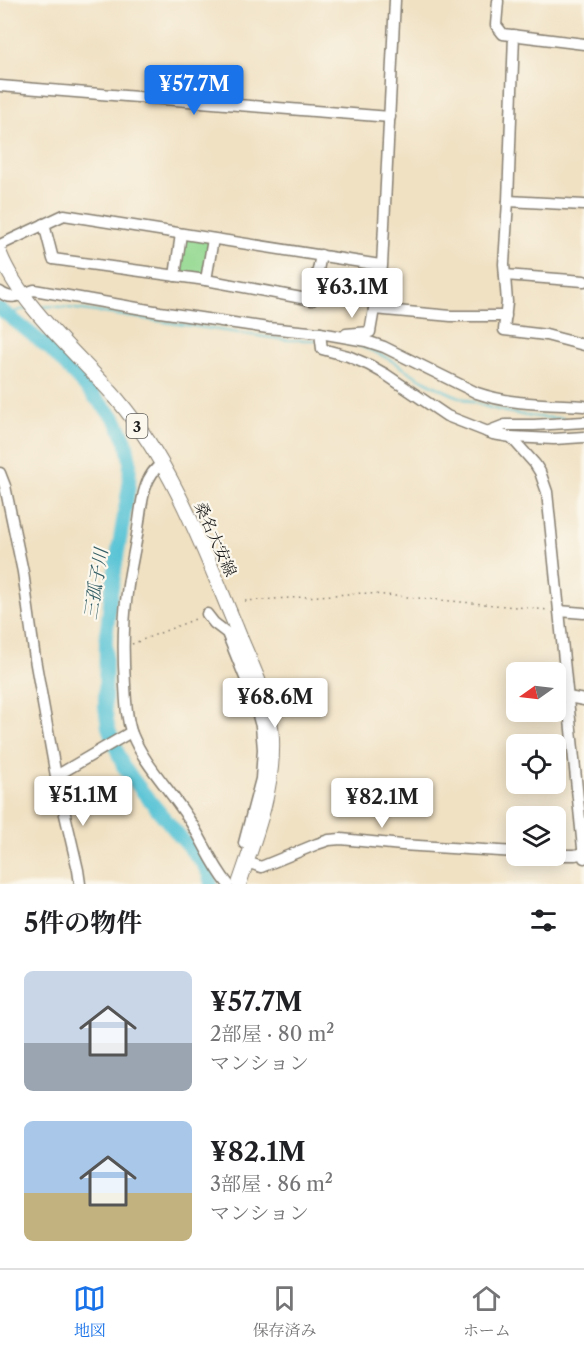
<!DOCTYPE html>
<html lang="ja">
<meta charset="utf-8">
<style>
:root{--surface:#fff;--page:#f6f6f6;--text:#202124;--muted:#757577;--line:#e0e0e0;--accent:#1a73e8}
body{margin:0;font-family:"Libre Caslon Text","Noto Serif JP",serif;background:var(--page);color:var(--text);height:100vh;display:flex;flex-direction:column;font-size:22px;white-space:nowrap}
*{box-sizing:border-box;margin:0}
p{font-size:20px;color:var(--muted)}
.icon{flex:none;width:33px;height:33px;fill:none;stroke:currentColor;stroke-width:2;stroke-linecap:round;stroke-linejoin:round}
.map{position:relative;height:884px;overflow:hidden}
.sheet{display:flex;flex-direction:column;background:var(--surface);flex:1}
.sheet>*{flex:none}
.needle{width:39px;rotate:256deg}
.controls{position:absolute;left:506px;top:662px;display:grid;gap:12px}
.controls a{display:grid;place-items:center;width:60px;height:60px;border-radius:9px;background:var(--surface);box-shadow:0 3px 15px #0003;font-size:30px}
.price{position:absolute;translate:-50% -51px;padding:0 14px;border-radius:6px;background:#fff;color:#222;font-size:20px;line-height:39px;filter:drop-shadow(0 2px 3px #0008)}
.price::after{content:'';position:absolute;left:50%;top:36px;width:18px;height:14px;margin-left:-9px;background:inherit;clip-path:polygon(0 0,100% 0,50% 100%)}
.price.current{background:var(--accent);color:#fff}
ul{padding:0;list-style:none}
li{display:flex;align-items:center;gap:18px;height:150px;padding:0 24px}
li span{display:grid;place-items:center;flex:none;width:168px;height:120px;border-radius:9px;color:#555}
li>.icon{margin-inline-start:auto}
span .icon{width:72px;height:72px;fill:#fffc;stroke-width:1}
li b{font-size:26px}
h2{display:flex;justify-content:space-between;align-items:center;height:72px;padding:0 24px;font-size:26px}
.tabs{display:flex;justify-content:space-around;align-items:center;height:84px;border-top:2px solid var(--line);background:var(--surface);font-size:16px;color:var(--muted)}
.tabs a{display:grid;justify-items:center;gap:3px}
.tabs .current{color:var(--accent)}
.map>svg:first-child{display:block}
.green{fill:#94d992;stroke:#587a57;stroke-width:1.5}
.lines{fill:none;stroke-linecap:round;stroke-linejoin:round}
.stream{stroke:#5ac4d6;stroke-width:2}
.river{stroke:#5ac4d6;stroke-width:14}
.minor-casing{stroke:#867e70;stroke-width:13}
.major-casing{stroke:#867e70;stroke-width:16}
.path{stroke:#867e70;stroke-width:1.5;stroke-dasharray:1.5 4.5;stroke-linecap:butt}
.minor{stroke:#fff;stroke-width:10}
.major{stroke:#fff;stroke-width:14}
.labels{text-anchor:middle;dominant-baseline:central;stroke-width:4.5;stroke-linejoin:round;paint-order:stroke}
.shield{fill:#fbf7ec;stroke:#5f5e5a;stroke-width:1.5}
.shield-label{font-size:15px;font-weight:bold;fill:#1c1c1c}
.street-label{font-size:16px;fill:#1c1c1c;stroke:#fbf7ec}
.water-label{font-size:18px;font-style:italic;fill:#355f66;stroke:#fbf7ec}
</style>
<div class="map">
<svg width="584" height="884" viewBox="0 0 584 884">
<rect width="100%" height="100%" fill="#fbf7ec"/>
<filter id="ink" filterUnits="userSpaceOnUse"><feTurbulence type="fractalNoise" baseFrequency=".0167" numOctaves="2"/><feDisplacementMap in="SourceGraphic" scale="12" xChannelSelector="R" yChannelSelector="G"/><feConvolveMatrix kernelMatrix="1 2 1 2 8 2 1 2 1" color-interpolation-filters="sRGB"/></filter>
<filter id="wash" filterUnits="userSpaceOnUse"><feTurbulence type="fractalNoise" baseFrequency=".008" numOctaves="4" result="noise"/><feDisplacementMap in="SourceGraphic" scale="24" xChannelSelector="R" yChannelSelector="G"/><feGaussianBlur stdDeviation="1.35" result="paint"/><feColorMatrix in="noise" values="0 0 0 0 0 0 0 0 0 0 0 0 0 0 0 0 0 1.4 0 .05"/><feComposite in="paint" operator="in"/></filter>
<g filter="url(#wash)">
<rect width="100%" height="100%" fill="#f0e1c3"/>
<path class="green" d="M182 236 211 240 204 279 177 275Z"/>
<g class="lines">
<g class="stream">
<path d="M41 307 54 306 104 313 286 340H318"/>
<path d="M7 315 20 310 27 309"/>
<path d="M351 343C362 347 374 351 385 357 399 364 411 374 425 381 467 403 516 419 563 418"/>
</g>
<path class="river" d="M0 309 50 349 116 420 126 441 130 461 129 486 111 593 106 638 105 706 108 727 123 766 142 791 203 864 209 875 211 884"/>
</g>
</g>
<g filter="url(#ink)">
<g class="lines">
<g class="minor-casing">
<g id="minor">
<path d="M395 0 382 266 374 309 451 316H506"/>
<path d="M498 1 496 25 503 34 584 44"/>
<path d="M514 35 508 201 504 264 507 302 504 330 546 335 584 345"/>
<path d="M0 86 390 117"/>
<path d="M508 201 584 205"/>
<path d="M44 224 53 259 206 280 312 300 321 255"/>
<path d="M0 245 64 215 380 265"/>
<path d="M505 275 584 281"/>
<path d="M175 276 181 234"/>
<path d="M206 280 213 239"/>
<path d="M0 292C13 302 20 294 34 290L160 312 268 328 320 333 366 341 384 347 477 393C512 405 548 404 584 406"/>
<path d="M320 333 322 349 348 356 369 365 385 374 447 416 493 434 511 437 535 464 540 472 547 492 548 502 584 858"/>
<path d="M346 334 370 332 374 309"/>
<path d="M487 432 505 425H534L584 422"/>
<path d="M511 437 554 439 584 437"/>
<path d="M162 464C141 476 141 513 137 535 134 554 129 574 127 593 123 623 123 655 125 685 126 701 126 718 132 734 145 766 170 789 188 818 203 840 211 863 228 884"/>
<path d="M0 473 5 486 23 572 35 659 56 776 78 870 80 884"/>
<path d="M559 611 584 613"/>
<path d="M207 614 214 623 227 633 252 695 261 726 263 749 261 779 244 843 251 846"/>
<path d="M568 697 584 700"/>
<path d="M56 776 131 732"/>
<path d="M555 855H575L584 853"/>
<path d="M247 862 261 867 317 844 329 840 341 839 402 845 516 852"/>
</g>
</g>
<g class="major-casing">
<path id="major" d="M0 254C21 307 80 356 117 399 173 465 203 548 236 627 250 663 271 700 272 739 274 789 255 837 239 884"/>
</g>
<g class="path">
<path d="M245 601 363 593 549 610"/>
<path d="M132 644 198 618"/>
</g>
<use href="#minor" class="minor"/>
<use href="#major" class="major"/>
</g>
</g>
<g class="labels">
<rect class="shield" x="126.5" y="414" width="21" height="24" rx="4.5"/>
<g class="shield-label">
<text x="137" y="426">3</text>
</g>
<g class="street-label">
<text transform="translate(216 539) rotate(66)">桑名大安線</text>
</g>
<g class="water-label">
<text transform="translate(96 584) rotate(-81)">三孤子川</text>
</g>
</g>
</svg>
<div class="controls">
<a><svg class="needle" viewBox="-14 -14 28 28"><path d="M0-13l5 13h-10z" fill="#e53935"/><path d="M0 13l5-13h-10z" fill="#757577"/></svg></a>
<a><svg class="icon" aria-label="locate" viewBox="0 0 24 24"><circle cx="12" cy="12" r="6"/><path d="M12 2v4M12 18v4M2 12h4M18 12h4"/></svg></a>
<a><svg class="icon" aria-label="layers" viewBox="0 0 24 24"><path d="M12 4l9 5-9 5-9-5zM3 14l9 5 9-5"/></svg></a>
</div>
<b class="price current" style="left:194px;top:116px">¥57.7M</b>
<b class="price" style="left:352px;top:319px">¥63.1M</b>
<b class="price" style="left:275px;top:729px">¥68.6M</b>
<b class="price" style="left:83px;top:827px">¥51.1M</b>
<b class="price" style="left:382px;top:829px">¥82.1M</b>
</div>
<section class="sheet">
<h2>5件の物件<svg class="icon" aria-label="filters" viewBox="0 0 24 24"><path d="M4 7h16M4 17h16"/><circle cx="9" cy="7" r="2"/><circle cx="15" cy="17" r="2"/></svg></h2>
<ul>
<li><span style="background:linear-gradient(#c9d6e8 60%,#9aa5b1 0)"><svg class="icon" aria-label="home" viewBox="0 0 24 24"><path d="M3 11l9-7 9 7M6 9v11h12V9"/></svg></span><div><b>¥57.7M</b><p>2部屋 · 80 m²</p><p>マンション</p></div></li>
<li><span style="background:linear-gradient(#a9c7e8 60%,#c2b280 0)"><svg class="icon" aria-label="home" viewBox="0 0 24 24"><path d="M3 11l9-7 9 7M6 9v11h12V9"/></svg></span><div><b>¥82.1M</b><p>3部屋 · 86 m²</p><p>マンション</p></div></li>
</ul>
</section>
<nav class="tabs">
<a class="current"><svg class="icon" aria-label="map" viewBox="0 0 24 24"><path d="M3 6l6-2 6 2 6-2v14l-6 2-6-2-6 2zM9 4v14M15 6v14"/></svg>地図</a>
<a><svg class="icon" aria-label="saved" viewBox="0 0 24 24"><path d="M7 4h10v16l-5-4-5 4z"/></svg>保存済み</a>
<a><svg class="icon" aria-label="home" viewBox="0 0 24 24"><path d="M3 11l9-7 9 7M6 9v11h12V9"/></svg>ホーム</a>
</nav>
